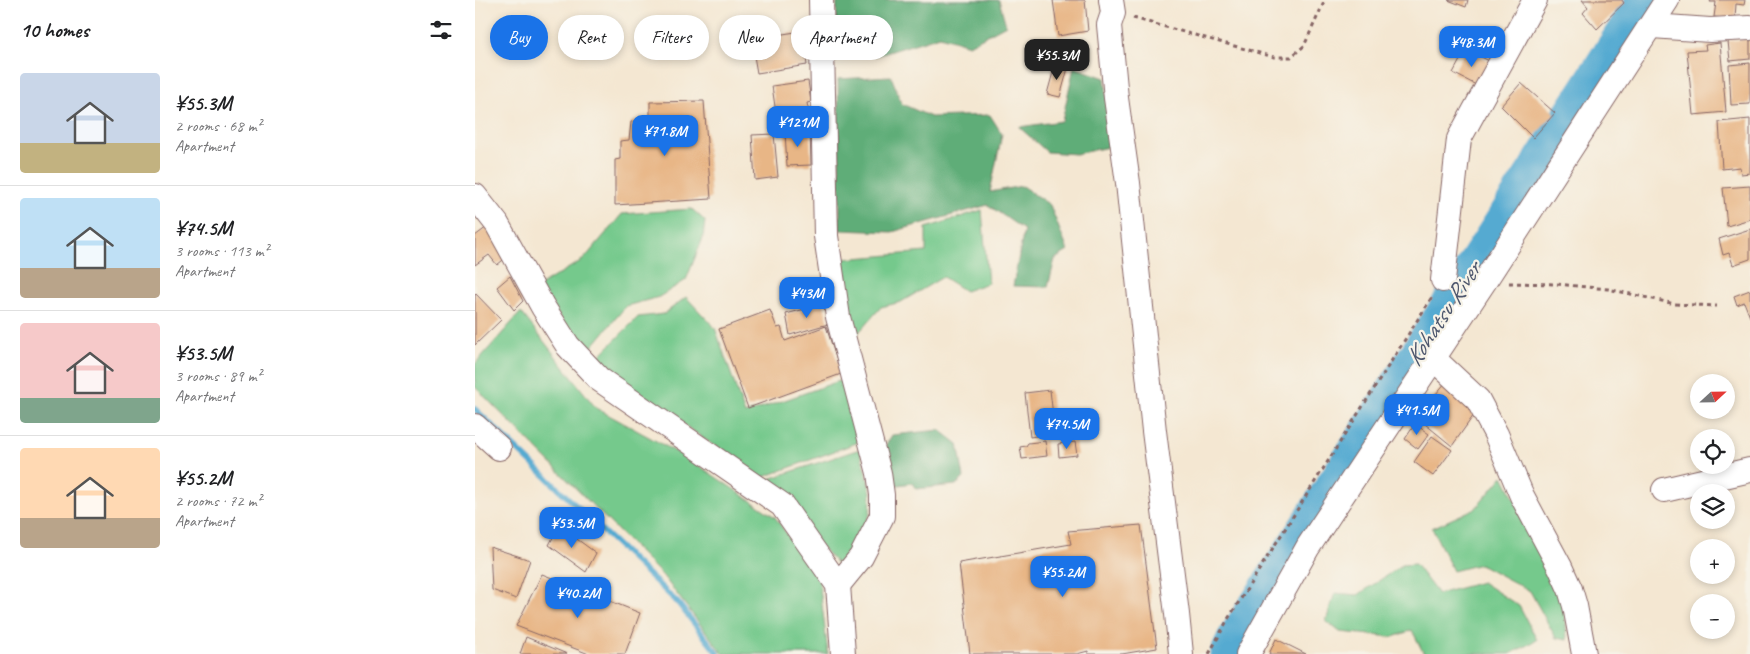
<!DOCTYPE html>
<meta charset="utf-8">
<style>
:root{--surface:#fff;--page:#f2f2f2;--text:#202124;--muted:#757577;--line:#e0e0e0;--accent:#1a73e8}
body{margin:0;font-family:Caveat,sans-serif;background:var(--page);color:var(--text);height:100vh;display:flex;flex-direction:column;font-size:19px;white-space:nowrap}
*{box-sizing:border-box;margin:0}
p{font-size:16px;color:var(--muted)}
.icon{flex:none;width:28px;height:28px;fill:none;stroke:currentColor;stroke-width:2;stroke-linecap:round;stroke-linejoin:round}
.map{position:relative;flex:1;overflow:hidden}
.drawer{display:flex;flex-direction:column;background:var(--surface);width:475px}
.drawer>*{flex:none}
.hud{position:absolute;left:15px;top:15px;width:475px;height:45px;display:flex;gap:10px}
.needle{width:32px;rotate:68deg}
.controls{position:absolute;left:1215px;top:374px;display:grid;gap:10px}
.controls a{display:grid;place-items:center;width:45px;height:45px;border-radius:50%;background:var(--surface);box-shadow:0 2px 8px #0003;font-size:25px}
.price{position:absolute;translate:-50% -42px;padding:0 11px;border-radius:10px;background:var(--accent);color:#fff;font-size:16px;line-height:32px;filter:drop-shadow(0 1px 2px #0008)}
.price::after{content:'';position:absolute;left:50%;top:30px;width:15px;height:11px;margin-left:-8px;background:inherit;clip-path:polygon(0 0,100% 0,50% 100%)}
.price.active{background:#222;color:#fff}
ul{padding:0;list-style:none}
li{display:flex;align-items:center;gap:15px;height:125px;padding:0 20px}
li+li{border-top:1px solid var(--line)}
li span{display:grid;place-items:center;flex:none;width:140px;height:100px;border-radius:5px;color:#555}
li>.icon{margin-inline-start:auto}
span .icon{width:60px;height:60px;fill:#fffc;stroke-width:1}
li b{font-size:21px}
h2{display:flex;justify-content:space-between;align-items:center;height:60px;padding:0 20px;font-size:21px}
.chip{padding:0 18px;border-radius:22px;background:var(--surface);box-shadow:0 2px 8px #0003;font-size:18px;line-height:45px}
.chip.active{background:var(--accent);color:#fff}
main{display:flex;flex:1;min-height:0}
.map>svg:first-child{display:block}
.green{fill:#74c98c;stroke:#5f745c}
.forest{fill:#5fad78;stroke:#546652}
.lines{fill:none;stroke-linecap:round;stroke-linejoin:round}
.stream{stroke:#55aad1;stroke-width:5.5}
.river{stroke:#55aad1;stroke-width:35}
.building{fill:#e8b686}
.minor-casing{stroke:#866565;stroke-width:26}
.path{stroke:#866565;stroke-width:3;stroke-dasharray:4 4;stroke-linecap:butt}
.minor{stroke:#fff;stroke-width:24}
.labels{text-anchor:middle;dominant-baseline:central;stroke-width:4.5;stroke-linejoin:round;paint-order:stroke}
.water-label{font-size:25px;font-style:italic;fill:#4e576d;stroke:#f7f3e8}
</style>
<main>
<section class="drawer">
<h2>10 homes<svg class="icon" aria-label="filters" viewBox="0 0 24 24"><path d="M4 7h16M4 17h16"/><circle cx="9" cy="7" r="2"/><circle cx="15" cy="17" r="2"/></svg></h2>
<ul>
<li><span style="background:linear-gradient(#c9d6e8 70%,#c2b280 0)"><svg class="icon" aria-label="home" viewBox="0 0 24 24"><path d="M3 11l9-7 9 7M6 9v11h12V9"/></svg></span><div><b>¥55.3M</b><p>2 rooms · 68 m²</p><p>Apartment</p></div></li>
<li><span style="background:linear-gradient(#bfe0f5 70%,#b9a48a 0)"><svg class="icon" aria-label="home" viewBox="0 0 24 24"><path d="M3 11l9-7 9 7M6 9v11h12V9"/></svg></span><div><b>¥74.5M</b><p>3 rooms · 113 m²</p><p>Apartment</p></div></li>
<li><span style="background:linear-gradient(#f6c9c9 75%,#7fa58c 0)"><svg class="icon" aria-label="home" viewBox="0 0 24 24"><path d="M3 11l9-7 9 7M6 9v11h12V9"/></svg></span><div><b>¥53.5M</b><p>3 rooms · 89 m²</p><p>Apartment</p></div></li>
<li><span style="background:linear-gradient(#ffd9b3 70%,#b9a48a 0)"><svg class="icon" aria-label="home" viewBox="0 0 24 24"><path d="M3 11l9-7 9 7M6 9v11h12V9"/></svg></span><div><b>¥55.2M</b><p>2 rooms · 72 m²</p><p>Apartment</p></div></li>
</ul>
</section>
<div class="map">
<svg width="1275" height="654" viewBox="0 0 1275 654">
<rect width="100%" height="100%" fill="#f7f3e8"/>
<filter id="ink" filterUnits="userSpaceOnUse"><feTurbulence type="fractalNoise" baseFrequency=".02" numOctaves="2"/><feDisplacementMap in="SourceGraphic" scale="10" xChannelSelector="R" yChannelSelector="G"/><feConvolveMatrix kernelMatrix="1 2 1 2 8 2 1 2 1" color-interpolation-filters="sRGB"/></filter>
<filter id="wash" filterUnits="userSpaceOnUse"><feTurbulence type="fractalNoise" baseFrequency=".0096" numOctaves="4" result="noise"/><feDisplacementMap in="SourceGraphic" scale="20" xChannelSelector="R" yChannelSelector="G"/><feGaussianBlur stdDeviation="1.12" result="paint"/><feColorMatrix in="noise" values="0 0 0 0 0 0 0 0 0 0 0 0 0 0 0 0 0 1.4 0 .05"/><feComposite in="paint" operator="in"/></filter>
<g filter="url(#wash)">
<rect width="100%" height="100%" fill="#f4e7d2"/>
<g class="green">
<path d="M217 209 230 221 228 238 211 280 184 297 151 306 110 355 64 286 109 259 147 214Z"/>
<path d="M507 210 513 283 490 291 468 277 426 302 406 307 378 339 368 259 451 252V228Z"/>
<path d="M211 297 240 328 270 414 367 380 384 442 286 478 118 362 163 317 189 314Z"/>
<path d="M46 312 121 408 214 459 300 517 344 580 353 654H248L188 576 0 387V364Z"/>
<path d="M385 449 396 493 395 514 368 567 359 561 288 481Z"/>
<path d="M1028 476 1089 596 1092 640 1081 638 1055 591 1005 564 978 571 957 528 1001 508Z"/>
<path d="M940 564 963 594 1007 582 1044 606 1062 640 1035 654H949L937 630 918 637 865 632 851 621 860 593 883 595 927 565Z"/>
</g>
<g class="forest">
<path d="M362 0H524L531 25 494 45 465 36 401 56 360 49Z"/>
<path d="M599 67 630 78 638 146 601 154 572 152 544 127 587 121Z"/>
<path d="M416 76 427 104 456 117 515 115 527 134 515 192 547 186 575 205 593 251 580 259 573 287 538 286 549 230 513 205 417 232 365 230 363 79Z"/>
<path d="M465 430 483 444 489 478 481 485 441 489 437 483 416 486 410 446 417 435Z"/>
</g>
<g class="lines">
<path class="stream" d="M0 409 203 603 243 654"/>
<path class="river" d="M752 654 758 641 1169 0"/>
</g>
<g id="blocks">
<g class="building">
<path d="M578 0H610L613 31 583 36Z"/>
<path d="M973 0H993L991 7Z"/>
<path d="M1107 0H1147L1149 3 1122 29 1108 13 1113 7Z"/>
<path d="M1236 0H1270L1269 5 1261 4 1260 19 1239 17 1241 2H1235Z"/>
<path d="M327 31 332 65 282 73 276 39Z"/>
<path d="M1275 39V59L1255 61 1253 41Z"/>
<path d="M1245 43 1251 112 1218 115 1212 51 1231 50 1230 45Z"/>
<path d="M991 49 1016 62 1003 86 978 73Z"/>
<path d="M1275 63V104L1256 105 1254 65Z"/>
<path d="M580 65 593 68 585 97 572 94Z"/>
<path d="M333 81 336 102 332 103 336 122 303 127 297 86Z"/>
<path d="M1046 83 1080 113 1058 138 1026 106Z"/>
<path d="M229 101 236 199 140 205V160L145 159V141L154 140 156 122 175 118V102Z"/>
<path d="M1275 119V173L1266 174 1265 167 1247 169 1244 122Z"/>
<path d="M335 130 336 165 312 166 310 131Z"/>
<path d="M299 134 303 177 280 180 277 135Z"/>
<path d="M1275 186V219L1252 226 1248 188Z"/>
<path d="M12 227 33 256 22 265 14 255 0 265V236Z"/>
<path d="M1275 229V259L1258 265 1254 253 1248 255 1244 239Z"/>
<path d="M35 276 48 301 39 310 22 287Z"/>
<path d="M1275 290V317L1269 302 1262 305 1259 296Z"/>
<path d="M0 293 26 320 0 345Z"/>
<path d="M349 304 353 324 315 335 311 314Z"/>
<path d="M295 310 302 328 306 327 310 341 351 326 366 374 273 408 244 329Z"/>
<path d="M971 382 1001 412 977 446 950 424 962 407 955 401Z"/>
<path d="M575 390 580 433 555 437 550 393Z"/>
<path d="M940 424 954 434 943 449 930 439Z"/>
<path d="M957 436 977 450 958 476 939 462Z"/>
<path d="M570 441 572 456 547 459 545 447 551 446 553 443Z"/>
<path d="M600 442 602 455 584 457 583 444Z"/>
<path d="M666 525 682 648 647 654H613V651L602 654H495L484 563 596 544 593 531Z"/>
<path d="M84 526 121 553 111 572 74 545Z"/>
<path d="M15 547 55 560 41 599 17 590Z"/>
<path d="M67 574 165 613 150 654H114L41 626Z"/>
<path d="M51 637 92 654H45Z"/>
<path d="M801 639 831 654H794Z"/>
</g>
</g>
</g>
<g filter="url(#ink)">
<use href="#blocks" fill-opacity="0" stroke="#866565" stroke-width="1"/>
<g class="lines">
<g class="minor-casing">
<g id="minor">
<path d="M346 0 351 236 363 317 404 473 407 495V516L386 557 363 585"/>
<path d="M636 0 638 13 634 25 641 98 653 183 679 431 702 614 706 654"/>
<path d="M1177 26 1235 30 1275 28"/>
<path d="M0 196 22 224 68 307 93 346 124 379 307 505 363 585 368 654"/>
<path d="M968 280 984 139 1060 0"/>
<path d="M959 359 1003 400 1021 434 1047 496 1085 567 1095 589 1100 606 1109 654"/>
<path d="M0 426 24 448"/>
<path d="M1189 490 1275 470"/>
<path d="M773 654 833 547 1011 279 1192 0"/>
</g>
</g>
<g class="path">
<path d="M658 18 799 57H816L829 46 850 0"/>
<path d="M1034 283 1081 284 1133 289 1200 304 1242 306"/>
<path d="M734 654 753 619 957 297"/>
</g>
<use href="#minor" class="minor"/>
</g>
</g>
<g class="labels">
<g class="water-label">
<text transform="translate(968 314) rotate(-57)">Kohatsu River</text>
</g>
</g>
</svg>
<div class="controls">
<a><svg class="needle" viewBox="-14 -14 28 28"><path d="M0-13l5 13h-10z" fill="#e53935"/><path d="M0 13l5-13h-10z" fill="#757577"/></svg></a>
<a><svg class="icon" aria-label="locate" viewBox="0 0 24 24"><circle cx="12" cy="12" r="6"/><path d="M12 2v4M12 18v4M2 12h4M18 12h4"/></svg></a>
<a><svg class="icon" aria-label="layers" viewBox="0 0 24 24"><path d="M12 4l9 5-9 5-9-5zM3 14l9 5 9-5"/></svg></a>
<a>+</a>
<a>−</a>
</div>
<b class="price" style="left:997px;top:68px">¥48.3M</b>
<b class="price active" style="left:582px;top:81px">¥55.3M</b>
<b class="price" style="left:323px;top:148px">¥121M</b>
<b class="price" style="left:190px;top:157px">¥71.8M</b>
<b class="price" style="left:332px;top:319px">¥43M</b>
<b class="price" style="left:942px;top:436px">¥41.5M</b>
<b class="price" style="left:592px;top:450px">¥74.5M</b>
<b class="price" style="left:97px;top:549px">¥53.5M</b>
<b class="price" style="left:588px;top:598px">¥55.2M</b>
<b class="price" style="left:103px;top:619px">¥40.2M</b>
<div class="hud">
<a class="chip active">Buy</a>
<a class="chip">Rent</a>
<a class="chip">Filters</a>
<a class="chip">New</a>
<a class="chip">Apartment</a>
</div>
</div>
</main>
